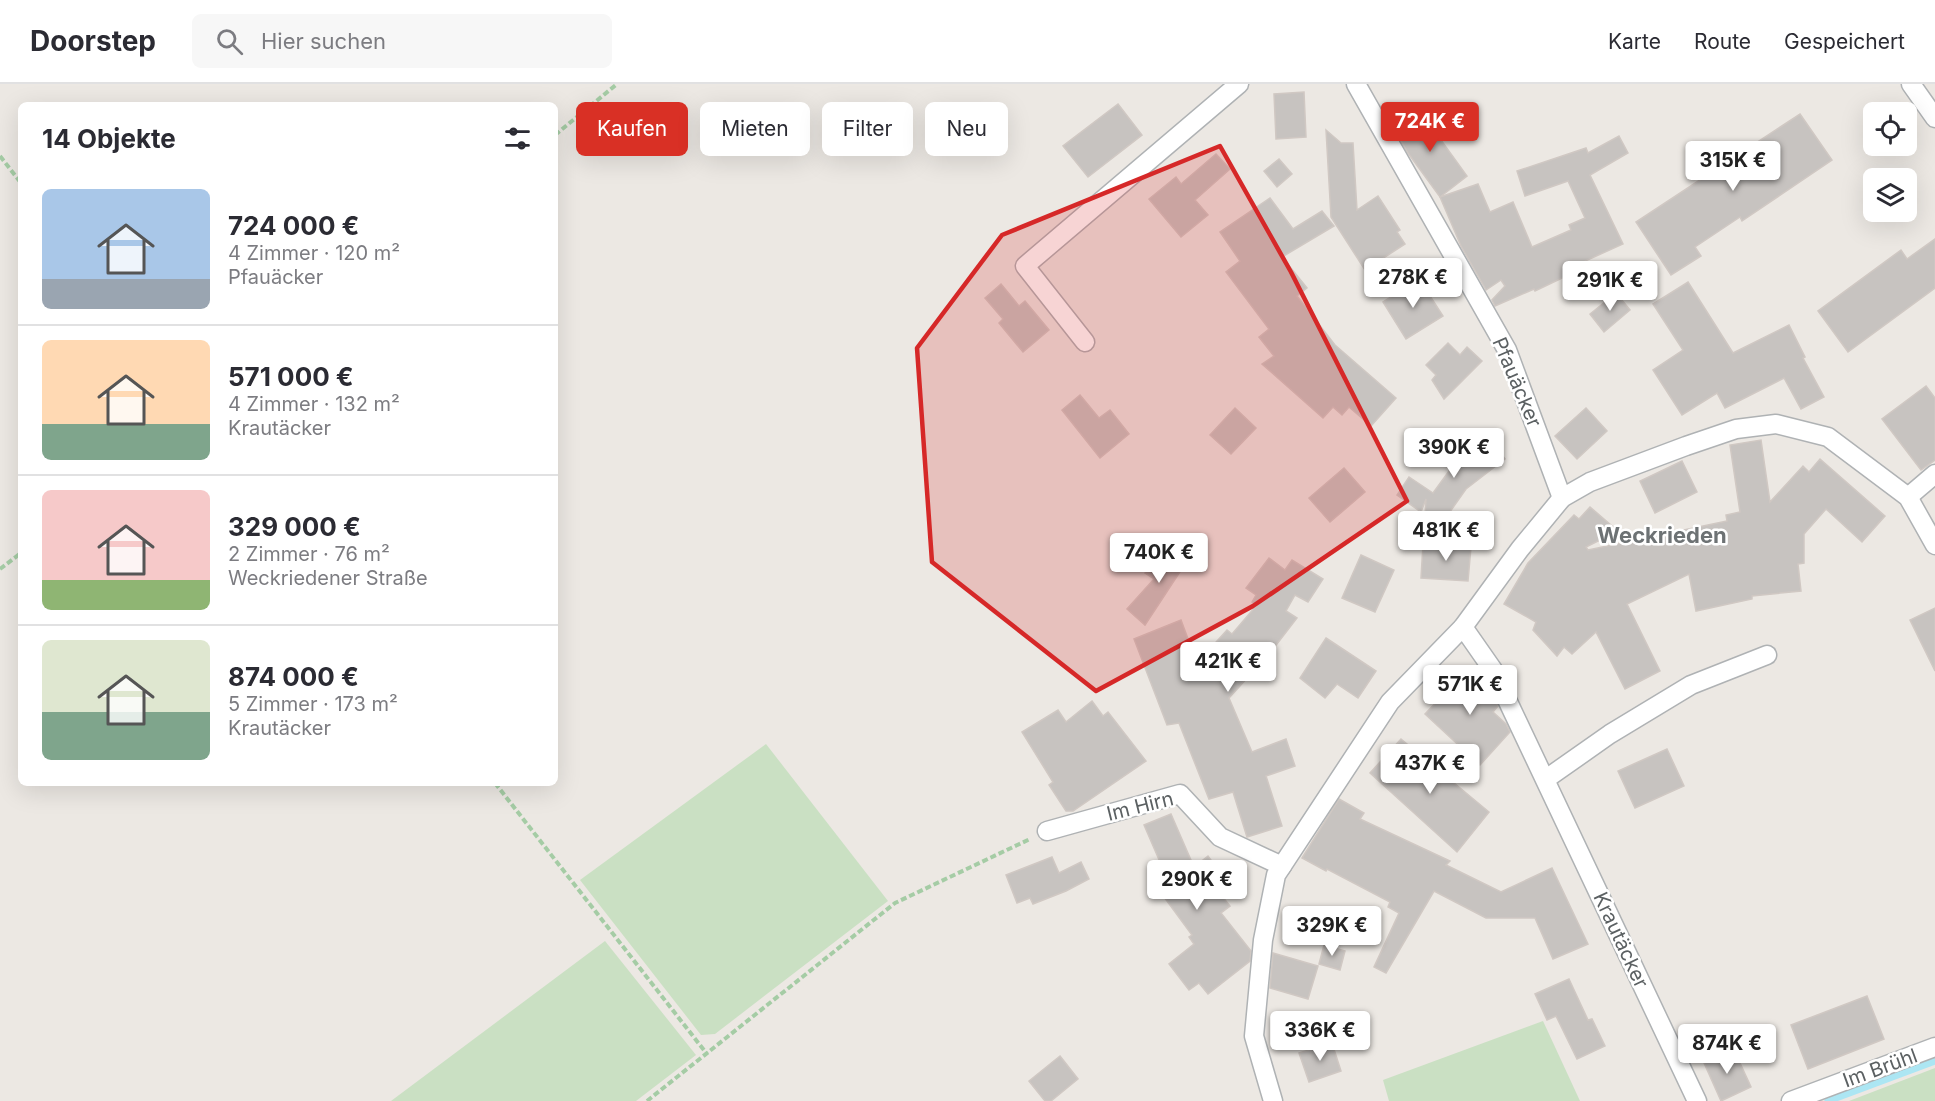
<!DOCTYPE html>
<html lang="de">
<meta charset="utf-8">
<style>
:root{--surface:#fff;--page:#f7f7f7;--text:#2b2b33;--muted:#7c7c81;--line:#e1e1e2;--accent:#d93025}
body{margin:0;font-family:Inter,sans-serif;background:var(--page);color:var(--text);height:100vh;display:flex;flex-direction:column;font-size:22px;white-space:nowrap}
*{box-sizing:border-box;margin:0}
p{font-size:20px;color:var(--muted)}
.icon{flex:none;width:33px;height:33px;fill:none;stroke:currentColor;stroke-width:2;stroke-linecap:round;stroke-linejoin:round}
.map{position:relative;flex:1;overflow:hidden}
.side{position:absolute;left:18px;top:18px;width:540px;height:684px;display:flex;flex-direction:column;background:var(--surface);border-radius:9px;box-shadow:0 6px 24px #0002}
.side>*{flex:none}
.banner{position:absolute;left:576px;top:18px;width:570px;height:54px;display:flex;gap:12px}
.controls{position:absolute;left:1863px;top:18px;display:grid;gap:12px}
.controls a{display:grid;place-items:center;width:54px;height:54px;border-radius:9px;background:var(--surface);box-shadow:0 6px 24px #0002;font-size:30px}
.price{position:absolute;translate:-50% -51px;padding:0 14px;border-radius:6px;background:#fff;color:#222;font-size:20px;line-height:39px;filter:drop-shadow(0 2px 3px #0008)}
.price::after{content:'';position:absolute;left:50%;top:36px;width:18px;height:14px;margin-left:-9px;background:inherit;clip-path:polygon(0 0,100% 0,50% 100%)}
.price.on{background:var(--accent);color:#fff}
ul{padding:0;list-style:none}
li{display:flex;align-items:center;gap:18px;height:150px;padding:0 24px}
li+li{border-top:2px solid var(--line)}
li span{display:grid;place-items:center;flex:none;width:168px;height:120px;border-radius:9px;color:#555}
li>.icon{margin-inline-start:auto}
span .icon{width:72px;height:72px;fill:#fffc;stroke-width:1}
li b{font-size:26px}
h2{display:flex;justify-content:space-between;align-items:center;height:72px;padding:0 24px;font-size:26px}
.tag{padding:0 21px;border-radius:9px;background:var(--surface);box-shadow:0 6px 24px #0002;font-size:21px;line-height:54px}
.tag.on{background:var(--accent);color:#fff}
header{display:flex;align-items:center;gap:36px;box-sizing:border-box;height:84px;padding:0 30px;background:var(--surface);border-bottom:2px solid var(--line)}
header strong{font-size:28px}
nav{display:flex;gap:33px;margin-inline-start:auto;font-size:21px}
.search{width:420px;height:54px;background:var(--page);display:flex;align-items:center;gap:15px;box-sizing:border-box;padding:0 21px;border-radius:9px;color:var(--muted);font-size:22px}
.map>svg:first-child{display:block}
.green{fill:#cae0c3}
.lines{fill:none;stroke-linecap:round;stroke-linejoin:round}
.stream{stroke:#ace6f3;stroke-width:7}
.building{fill:#c7c3c0;stroke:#d0c8c3;stroke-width:1.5}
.minor-casing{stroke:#afb2b4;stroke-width:21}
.path{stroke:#a5cca5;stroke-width:4;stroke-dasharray:6 3;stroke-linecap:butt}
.minor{stroke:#fff;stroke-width:18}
.marked{fill:#d62828;fill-opacity:0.2;stroke:#d62828;stroke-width:4.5;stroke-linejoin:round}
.labels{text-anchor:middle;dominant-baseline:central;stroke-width:5;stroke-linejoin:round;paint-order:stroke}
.street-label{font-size:20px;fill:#5b6062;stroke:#fff}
.quarter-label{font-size:22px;font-weight:bold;fill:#6d7274;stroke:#fff}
</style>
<header>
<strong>Doorstep</strong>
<div class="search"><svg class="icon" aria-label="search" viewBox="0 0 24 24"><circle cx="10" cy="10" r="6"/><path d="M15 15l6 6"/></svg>Hier suchen</div>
<nav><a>Karte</a><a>Route</a><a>Gespeichert</a></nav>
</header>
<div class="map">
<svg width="1935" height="1017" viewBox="0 0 1935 1017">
<rect width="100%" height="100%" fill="#ece8e3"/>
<g class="green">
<path d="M766 660 888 817 715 950 701 951 580 796Z"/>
<path d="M605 857 696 971 636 1017H391Z"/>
<path d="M1543 937 1580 1017H1389L1383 996Z"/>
<path d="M1935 984V1017H1849Z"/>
</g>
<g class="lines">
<path class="stream" d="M1828 1017 1935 977"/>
</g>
<g class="building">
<path d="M1304 8 1306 53 1276 55 1274 10Z"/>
<path d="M1118 20 1142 51 1088 93 1063 62Z"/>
<path d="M1424 25 1442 50 1438 52 1467 92 1440 113 1408 69 1395 46Z"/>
<path d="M1800 30 1832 76 1742 137 1740 133 1695 163 1701 172 1671 191 1636 138Z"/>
<path d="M1326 46 1341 59H1353L1357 126 1378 112 1400 146 1397 148 1405 160 1365 186 1331 133Z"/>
<path d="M1619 52 1628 69 1590 91 1623 160 1574 182 1577 187 1535 207 1534 205 1495 222 1492 216 1505 202 1501 196 1486 206 1461 162 1440 113 1478 100 1490 128 1513 118 1532 163 1571 146 1569 141 1585 134 1568 97 1525 112 1517 87 1586 64 1588 69Z"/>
<path d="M1216 70 1230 85 1195 116 1208 131 1181 153 1149 115 1176 93 1181 100Z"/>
<path d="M1279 75 1292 90 1277 103 1264 87Z"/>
<path d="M1270 114 1293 145 1322 127 1334 142 1282 173 1307 204 1297 212 1335 261 1396 314 1371 342 1349 323 1342 331 1333 323 1323 334 1262 280 1274 272 1259 253 1269 245 1226 188 1240 177 1220 148Z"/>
<path d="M1935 155V204L1848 268 1818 227 1901 166 1907 175Z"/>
<path d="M1419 195 1443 232 1406 255 1383 218Z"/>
<path d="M1688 198 1733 269 1789 241 1805 273 1803 274 1824 313 1801 325 1784 294 1725 324 1717 309 1682 331 1653 286 1683 266 1653 220Z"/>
<path d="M1001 200 1019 222 1025 217 1049 246 1023 268 999 239 1003 235 985 214Z"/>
<path d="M1616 209 1630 226 1604 248 1590 230Z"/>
<path d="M1448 259 1460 271 1467 263 1482 277 1444 315 1432 296 1436 291 1426 281Z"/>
<path d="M1926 302 1935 314V376L1921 386 1882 335Z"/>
<path d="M1080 311 1099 334 1110 326 1129 350 1100 374 1062 326Z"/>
<path d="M1235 324 1256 344 1231 370 1210 351Z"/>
<path d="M1586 324 1607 347 1577 375 1555 352Z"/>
<path d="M1483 348 1505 375 1466 405 1440 442 1425 431 1426 415 1421 428 1397 411 1409 393 1433 409 1452 383 1446 377Z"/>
<path d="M1761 356 1770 418 1803 382 1809 388 1820 375 1885 432 1862 458 1826 425 1804 450V479L1798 480 1801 507 1752 512V515L1696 527 1689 490 1627 520 1660 587 1625 605 1596 548 1572 570 1564 563 1557 572 1533 546 1536 538 1504 520 1528 479 1574 431 1579 435 1590 423 1618 447 1586 463 1588 466 1727 437 1726 431 1740 428 1730 361Z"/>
<path d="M1682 377 1697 408 1655 429 1640 397Z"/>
<path d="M1344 384 1365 408 1330 438 1309 414Z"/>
<path d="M1186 459 1195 465 1145 541 1127 525 1154 495 1145 489 1155 474 1166 481Z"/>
<path d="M1423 460 1471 463 1468 497 1421 494Z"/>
<path d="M1361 471 1394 486 1375 528 1342 514Z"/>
<path d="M1269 474 1285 486 1292 476 1323 495 1308 518 1295 511 1286 527 1297 534 1270 569 1229 614 1252 668 1286 655 1295 682 1266 692 1282 742 1247 753 1233 708 1209 715 1179 639 1167 641 1134 555 1181 536 1197 579 1227 546 1232 550 1256 522 1252 518 1256 511 1246 504Z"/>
<path d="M1935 524V587L1910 536Z"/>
<path d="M1326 554 1376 587 1358 614 1337 600 1325 614 1300 594Z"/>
<path d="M1471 582 1485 596 1498 622 1493 628 1506 640 1510 648 1480 681 1425 630Z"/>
<path d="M1092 617 1103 632 1108 628 1146 677 1073 727H1066L1049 701 1053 698 1022 648 1058 626 1066 638Z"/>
<path d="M1401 655 1489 728 1457 768 1370 689Z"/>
<path d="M1667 665 1684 702 1635 724 1618 687Z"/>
<path d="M1339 715 1364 729 1360 735 1450 777 1446 781 1501 808 1552 784 1588 860 1553 875 1535 834H1486L1434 807 1386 889 1374 883 1399 829 1388 823 1390 818 1327 785 1326 787 1302 774Z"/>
<path d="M1171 730 1194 783 1208 772 1228 799 1218 807 1230 822 1221 829 1251 867 1250 877 1208 910 1199 899 1189 906 1169 880 1194 860 1189 853 1192 851 1150 794 1163 785 1144 741Z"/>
<path d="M1052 773 1059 789 1081 778 1089 795 1066 807 1033 820 1030 814 1017 819 1006 791Z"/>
<path d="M1324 861 1345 867 1340 886 1319 880Z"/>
<path d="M1273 869 1318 882 1308 915 1270 904Z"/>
<path d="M1569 895 1588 936 1592 935 1605 962 1577 975 1556 932 1547 936 1535 910Z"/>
<path d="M1867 912 1884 955 1808 985 1791 941Z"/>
<path d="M1288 932 1306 941 1297 960 1279 952Z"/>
<path d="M1332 959 1341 987 1309 998 1299 969Z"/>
<path d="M1734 966 1751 1003 1721 1017 1704 979Z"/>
<path d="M1060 972 1078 995 1051 1017H1045L1029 997Z"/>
</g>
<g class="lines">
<g class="minor-casing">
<g id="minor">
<path d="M1356 0 1507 266 1562 414"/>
<path d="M1911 0 1935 34"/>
<path d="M1085 258 1025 182 1239 0"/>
<path d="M1908 413 1935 390"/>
<path d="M1463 543 1493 586 1697 1017"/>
<path d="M1546 695 1610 650 1691 601 1767 571"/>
<path d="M1047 747 1180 710 1220 753 1282 782"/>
<path d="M1273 1017 1254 952 1263 856 1276 791 1390 618 1463 543 1520 465 1562 414 1590 398 1686 362 1736 345 1776 340 1828 353 1908 413 1935 461"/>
<path d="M1791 1017 1935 963"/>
</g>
</g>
<g class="path">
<path d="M555 51 617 0"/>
<path d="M0 72 21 99"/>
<path d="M0 485 21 469"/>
<path d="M495 699 707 970"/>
<path d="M647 1017 895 819 1030 755"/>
</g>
<use href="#minor" class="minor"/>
</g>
<path class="marked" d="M1220 62 1291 188 1407 417 1253 522 1096 607 932 478 917 264 1002 151Z"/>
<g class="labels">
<g class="street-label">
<text transform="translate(1517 298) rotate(67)">Pfauäcker</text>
<text transform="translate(1140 722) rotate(-14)">Im Hirn</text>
<text transform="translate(1621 856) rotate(65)">Krautäcker</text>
<text transform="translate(1880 984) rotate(-20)">Im Brühl</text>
</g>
<g class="quarter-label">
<text x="1662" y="451">Weckrieden</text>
</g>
</g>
</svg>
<div class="controls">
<a><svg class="icon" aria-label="locate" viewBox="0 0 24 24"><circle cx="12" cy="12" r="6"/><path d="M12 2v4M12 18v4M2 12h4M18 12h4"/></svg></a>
<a><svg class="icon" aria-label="layers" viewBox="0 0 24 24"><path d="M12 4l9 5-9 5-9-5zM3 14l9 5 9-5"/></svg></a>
</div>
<b class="price on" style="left:1430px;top:69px">724K €</b>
<b class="price" style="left:1733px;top:108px">315K €</b>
<b class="price" style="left:1413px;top:225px">278K €</b>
<b class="price" style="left:1610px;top:228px">291K €</b>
<b class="price" style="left:1454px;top:395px">390K €</b>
<b class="price" style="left:1446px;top:478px">481K €</b>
<b class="price" style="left:1159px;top:500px">740K €</b>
<b class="price" style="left:1228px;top:609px">421K €</b>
<b class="price" style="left:1470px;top:632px">571K €</b>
<b class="price" style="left:1430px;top:711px">437K €</b>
<b class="price" style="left:1197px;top:827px">290K €</b>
<b class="price" style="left:1332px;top:873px">329K €</b>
<b class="price" style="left:1320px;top:978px">336K €</b>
<b class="price" style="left:1727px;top:991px">874K €</b>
<div class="banner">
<a class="tag on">Kaufen</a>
<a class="tag">Mieten</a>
<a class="tag">Filter</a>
<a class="tag">Neu</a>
</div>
<section class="side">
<h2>14 Objekte<svg class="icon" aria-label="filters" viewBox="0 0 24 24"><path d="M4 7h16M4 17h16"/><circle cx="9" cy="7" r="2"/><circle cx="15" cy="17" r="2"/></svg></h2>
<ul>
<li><span style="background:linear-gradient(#a9c7e8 75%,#9aa5b1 0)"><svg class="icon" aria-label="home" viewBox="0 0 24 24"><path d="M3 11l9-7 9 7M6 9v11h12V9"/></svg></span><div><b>724 000 €</b><p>4 Zimmer · 120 m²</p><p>Pfauäcker</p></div></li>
<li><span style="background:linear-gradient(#ffd9b3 70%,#7fa58c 0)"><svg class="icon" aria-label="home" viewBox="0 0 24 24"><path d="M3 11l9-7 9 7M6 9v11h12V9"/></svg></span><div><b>571 000 €</b><p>4 Zimmer · 132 m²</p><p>Krautäcker</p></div></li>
<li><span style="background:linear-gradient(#f6c9c9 75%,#8fb573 0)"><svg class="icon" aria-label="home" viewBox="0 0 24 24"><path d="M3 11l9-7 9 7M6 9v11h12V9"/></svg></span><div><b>329 000 €</b><p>2 Zimmer · 76 m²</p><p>Weckriedener Straße</p></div></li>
<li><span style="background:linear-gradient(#dfe7d0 60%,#7fa58c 0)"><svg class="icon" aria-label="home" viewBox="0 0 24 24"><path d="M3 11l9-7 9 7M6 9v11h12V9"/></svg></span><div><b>874 000 €</b><p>5 Zimmer · 173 m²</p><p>Krautäcker</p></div></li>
</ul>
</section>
</div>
